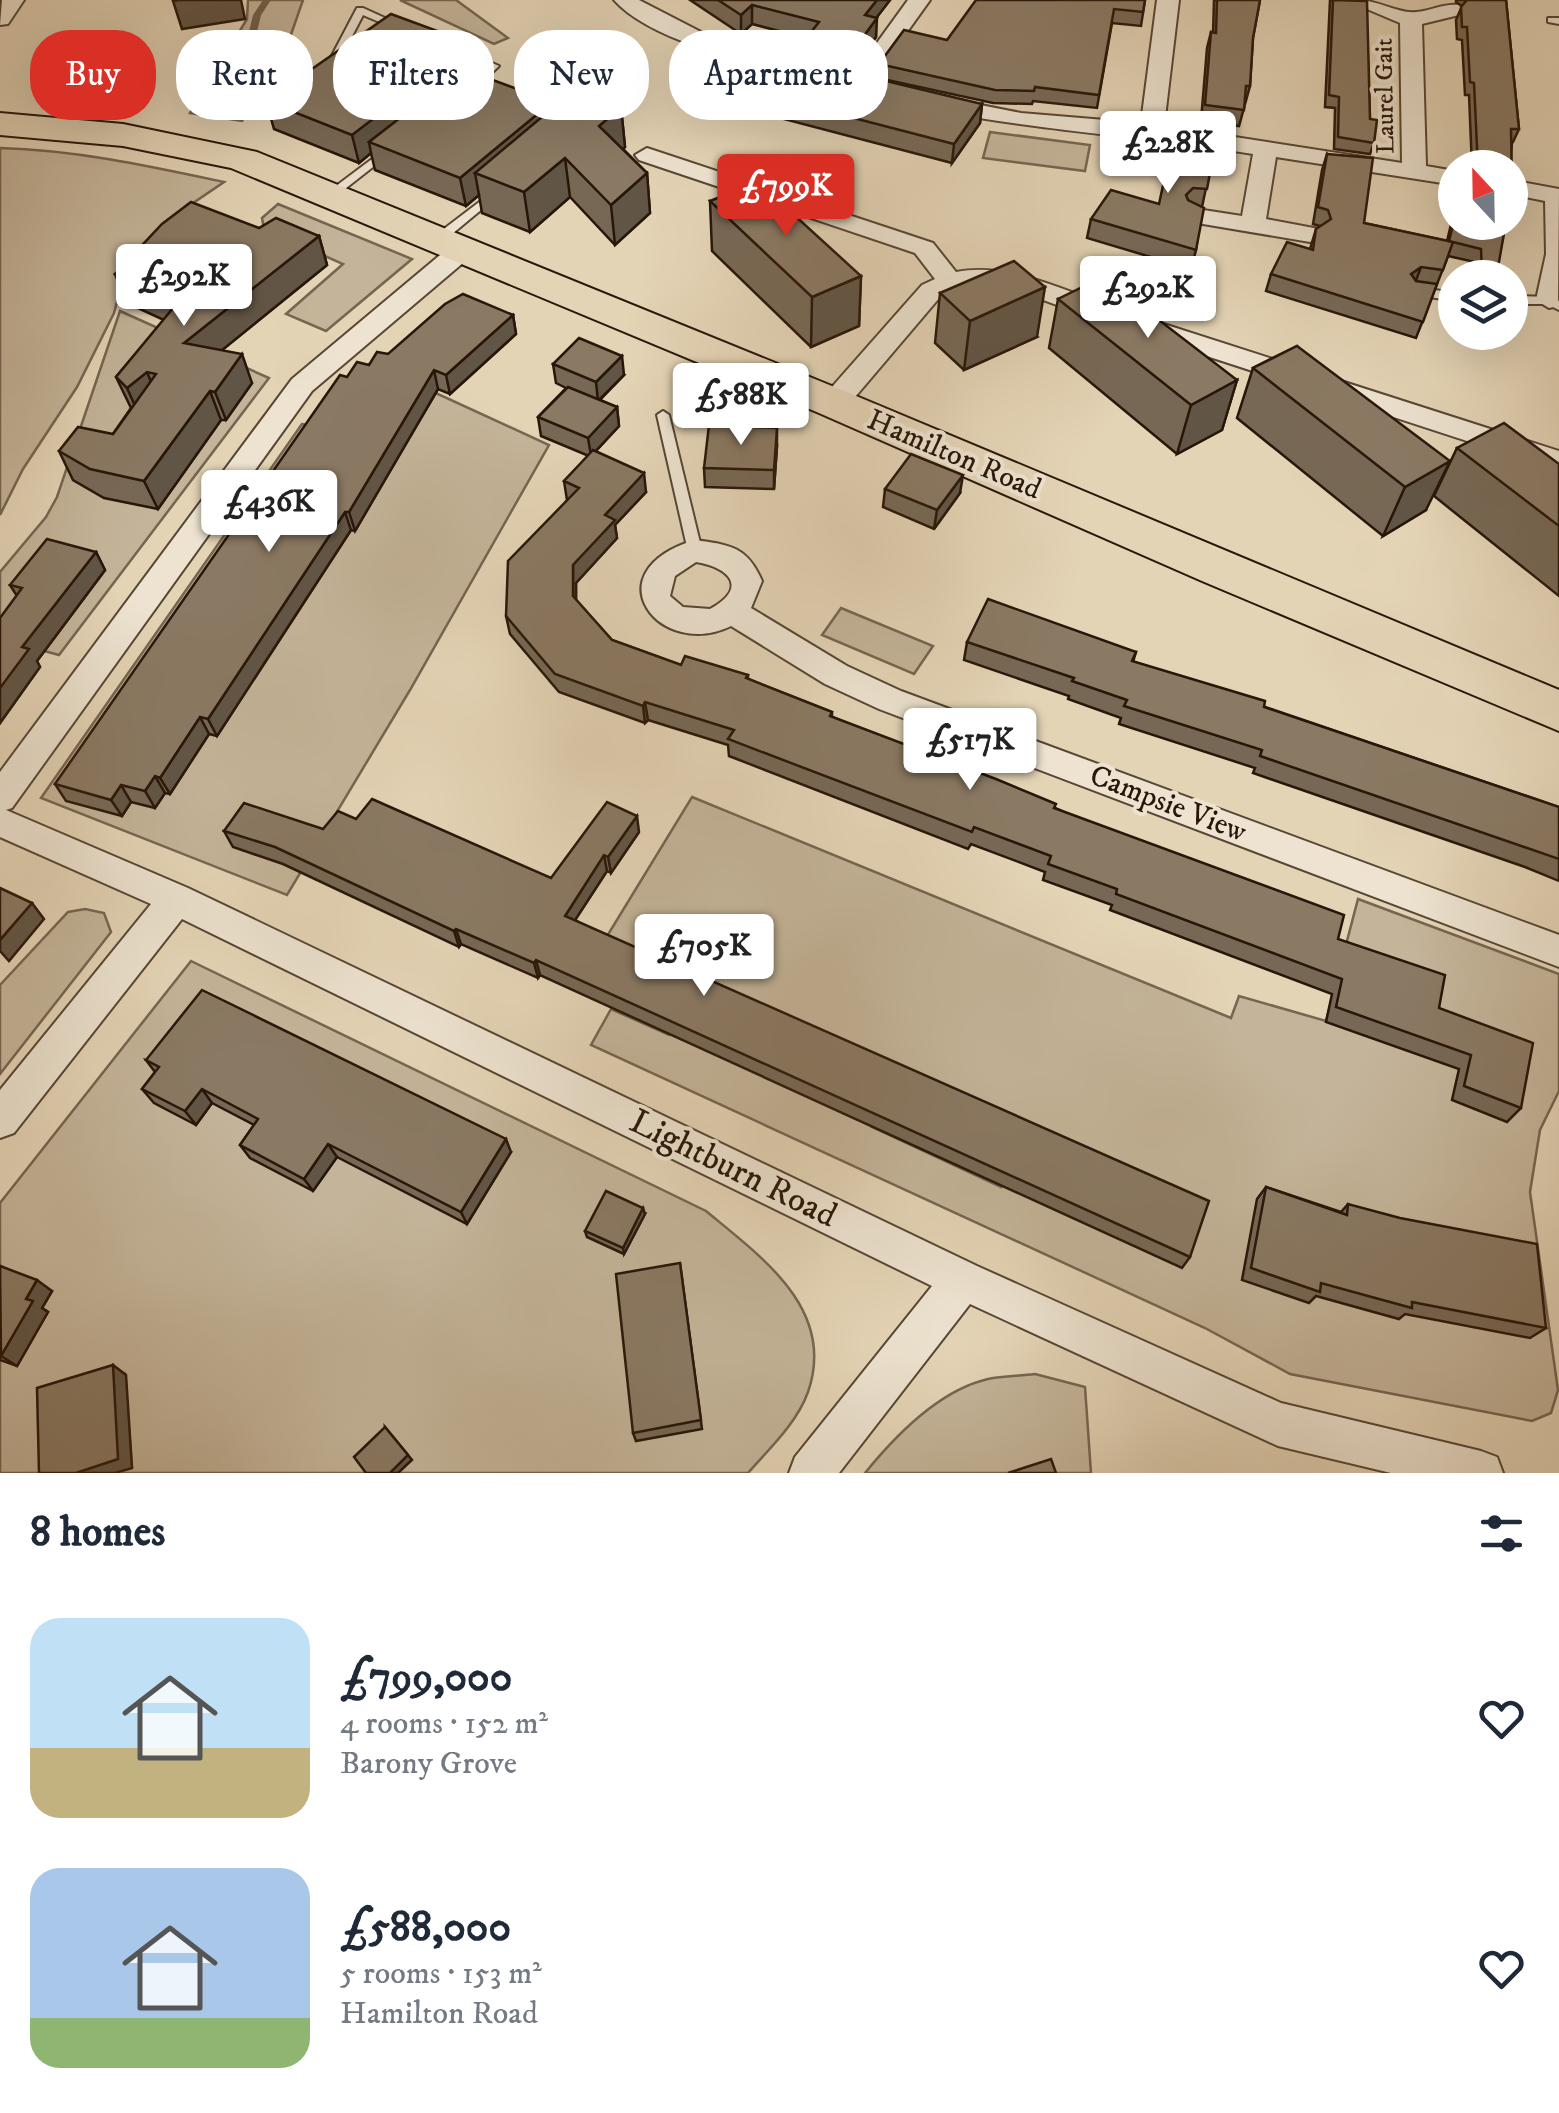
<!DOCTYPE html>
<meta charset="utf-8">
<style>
:root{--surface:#fff;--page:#f6f6f7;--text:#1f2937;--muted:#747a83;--accent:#d93025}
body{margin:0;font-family:"IM FELL DW Pica",serif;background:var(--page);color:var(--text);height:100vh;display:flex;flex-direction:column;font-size:38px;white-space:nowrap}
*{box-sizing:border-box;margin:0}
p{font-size:32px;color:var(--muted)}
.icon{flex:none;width:55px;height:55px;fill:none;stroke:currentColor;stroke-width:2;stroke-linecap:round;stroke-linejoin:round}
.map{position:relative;height:1473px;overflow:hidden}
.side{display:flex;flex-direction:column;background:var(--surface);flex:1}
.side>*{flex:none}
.hud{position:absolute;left:30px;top:30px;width:1000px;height:90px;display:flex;gap:20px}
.needle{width:65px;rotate:338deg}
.fabs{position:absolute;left:1438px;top:150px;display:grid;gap:20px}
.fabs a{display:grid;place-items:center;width:90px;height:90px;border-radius:50%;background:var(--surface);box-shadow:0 10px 40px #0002;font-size:50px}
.price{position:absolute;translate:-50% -85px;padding:0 22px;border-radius:10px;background:#fff;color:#222;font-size:32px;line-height:65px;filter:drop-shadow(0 2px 5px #0008)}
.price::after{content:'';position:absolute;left:50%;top:60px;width:30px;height:22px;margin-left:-15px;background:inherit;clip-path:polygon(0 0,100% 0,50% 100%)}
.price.active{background:var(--accent);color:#fff}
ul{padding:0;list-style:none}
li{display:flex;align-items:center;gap:30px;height:250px;padding:0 30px}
li span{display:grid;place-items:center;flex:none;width:280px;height:200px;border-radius:30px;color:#555}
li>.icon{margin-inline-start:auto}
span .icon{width:120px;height:120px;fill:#fffc;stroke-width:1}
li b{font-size:42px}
h2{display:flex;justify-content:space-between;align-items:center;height:120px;padding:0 30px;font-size:42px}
.tag{padding:0 35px;border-radius:40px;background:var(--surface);box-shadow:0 10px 40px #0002;font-size:35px;line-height:90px}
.tag.active{background:var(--accent);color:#fff}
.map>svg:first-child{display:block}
.green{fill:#c4b499;stroke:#766551;stroke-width:2.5;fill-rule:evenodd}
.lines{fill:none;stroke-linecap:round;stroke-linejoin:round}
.stream{fill:#72614d;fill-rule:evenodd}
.service-casing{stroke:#574634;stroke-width:4}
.minor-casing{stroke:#574634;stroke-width:4}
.primary-casing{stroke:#281609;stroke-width:4}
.service{fill:#ede3d0;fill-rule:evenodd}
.minor{fill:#ede3d0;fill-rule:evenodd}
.primary{fill:#e4d4b6;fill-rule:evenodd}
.wall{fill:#776855;stroke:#281609;stroke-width:2.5}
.shaded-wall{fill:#615545;stroke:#281609;stroke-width:2.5}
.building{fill:#8a7963;stroke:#281609;stroke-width:2.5}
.labels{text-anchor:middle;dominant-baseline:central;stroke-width:8;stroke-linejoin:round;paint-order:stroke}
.far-street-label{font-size:25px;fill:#281609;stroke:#ede3d0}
.street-label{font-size:30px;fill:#281609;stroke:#ede3d0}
.near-street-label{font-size:35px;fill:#281609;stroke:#ede3d0}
</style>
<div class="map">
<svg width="1559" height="1473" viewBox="0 0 1559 1473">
<rect width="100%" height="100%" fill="#e4d4b6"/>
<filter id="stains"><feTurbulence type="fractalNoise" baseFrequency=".002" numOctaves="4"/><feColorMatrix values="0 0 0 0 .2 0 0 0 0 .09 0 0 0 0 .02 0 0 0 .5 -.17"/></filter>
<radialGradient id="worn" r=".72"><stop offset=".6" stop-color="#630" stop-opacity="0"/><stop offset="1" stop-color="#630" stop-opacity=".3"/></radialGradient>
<g class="green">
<path d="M248 0H303L286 49 242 121 190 113 247 19Z"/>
<path d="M400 0H456L508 38 494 44Z"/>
<path d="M990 132 1090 145 1085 171 983 158Z"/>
<path d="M0 148C76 150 149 166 224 182L174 216 122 283 114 313 77 387 23 469 0 515Z"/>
<path d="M278 204 412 259 326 331 286 314 343 264 264 229 262 218Z"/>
<path d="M120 311 269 378 59 655 0 639V572L46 517 57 497Z"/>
<path d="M414 383 549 445 410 690 287 895 41 798 302 424 402 447Z"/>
<path d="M841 608 933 646 914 674 822 635Z"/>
<path d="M692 797 1231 1018 1239 996 1326 1021 1358 899 1559 974V1091L1540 1130 1530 1192 1558 1390 1551 1413 1532 1421 1290 1374 1205 1328 591 1045 611 1009 669 1035 695 990 601 946ZM896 1077 1023 1135 1001 1187 872 1127Z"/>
<path d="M85 909 104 913 111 932 0 1074V985L68 912Z"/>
<path d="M191 961 706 1211C760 1256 837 1309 808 1392 797 1423 769 1449 748 1473H115L132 1467 125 1375 54 1473H0V1203Z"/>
<path d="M1035 1374 1085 1387 1091 1473H865C895 1436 940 1390 988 1379 1003 1376 1020 1376 1035 1374Z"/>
</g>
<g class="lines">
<path class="stream" d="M263 0H271L261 15 244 88 218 118H212V114L236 87 253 15Z"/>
<g class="service-casing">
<g id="service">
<path d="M357 8H363L407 28 398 30 363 15 337 65 328 67 327 65Z"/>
<path d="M1548 18H1559V24L1548 22Z"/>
<path d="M442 44H450L499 66 483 81H475V77L487 67 442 48Z"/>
<path d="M388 147 393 150 392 152 336 196H328V192Z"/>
<path d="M495 190 501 193 499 195 440 244H432V238Z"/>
<path d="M1415 287 1455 293V301L1411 294 1409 291Z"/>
<path d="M1510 296 1553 297 1559 301V310L1547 304H1510Z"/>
<path d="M663 411 669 415 702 551 695 556 688 551 657 415Z"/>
</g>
</g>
<g class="minor-casing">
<g id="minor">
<path d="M2 0H24L8 24 0 25Z"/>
<path d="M614 0H639L703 33 833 69 836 74 825 81C768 67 654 45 614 0Z"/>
<path d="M908 0H930L867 88H851L848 83Z"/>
<path d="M1157 0H1179L1164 126 1402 163 1400 23 1355 4 1358 0C1378 0 1398 14 1416 12 1431 11 1444 3 1459 5L1462 10 1459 15 1422 24 1426 166 1455 171V185L1276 157 1266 219 1319 229 1322 234 1310 242 1197 223 1185 216 1197 209 1242 216 1253 154C1149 137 1044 131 940 111L929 104 940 97 1021 113 1141 123Z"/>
<path d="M647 148 933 243 956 272C1008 262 1059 289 1107 305L1111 311 1098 319C1045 305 994 269 940 297L844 410H824L820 403 824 396 922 285 935 279 915 253 639 160 635 155Z"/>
<path d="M1510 180 1559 189 1558 306 1549 308 1536 300 1546 254 1545 201 1510 194Z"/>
<path d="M461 243 474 251 470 257 312 391 12 808 6 810 188 888 977 1266 1281 1403 1481 1451 1497 1457 1503 1473H1391L1278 1446 970 1304 839 1473H789L795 1457 932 1286 182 919 14 1133 0 1138V1090L151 904 0 837V772L292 379 452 245Z"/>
<path d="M1145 318 1559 451V471L1136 333 1132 327 1136 321Z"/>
<path d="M695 540C730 545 747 546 762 581L751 608 847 666 901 691 1559 935V967L879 709 825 684 731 626C660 661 590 572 695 540ZM696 562C731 568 748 588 710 609L683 607 670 596 675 576Z"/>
</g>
</g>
<g class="primary-casing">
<path id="primary" d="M0 113 123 124 257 152 849 393 1559 690V731L1202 581 819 413 231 168 123 146 0 135Z"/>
</g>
<use href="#service" class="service"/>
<use href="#minor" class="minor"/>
<use href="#primary" class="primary"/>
</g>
<g class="wall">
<path d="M690 0H890L876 18V37L851 71 804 59 806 38 752 24 741 34Z"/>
<path d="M1145 0 1141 26 1112 23 1097 108 1033 101 1032 104 993 103 878 78 879 64 947 40Z"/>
<path d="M1214 0H1260L1253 38 1250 86 1239 126 1201 121 1207 48 1211 32 1213 33Z"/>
<path d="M1330 0H1366L1370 119 1374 143 1370 154 1334 149 1335 108 1325 107Z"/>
<path d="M1456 0H1506L1519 129 1513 142H1512L1510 168H1472L1469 95H1465L1462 40 1457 39 1456 20 1462 6 1456 2Z"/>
<path d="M467 68 465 70 553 108 621 107 625 147 623 149 647 173 650 213 615 245 570 197 530 232 482 213 479 195 466 206 375 170 371 153 359 163 274 129 266 101Z"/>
<path d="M761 94 982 104 980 123 952 163 761 113Z"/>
<path d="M1217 136 1202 207 1196 250 1191 269 1087 238 1091 219 1159 204Z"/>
<path d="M1327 154 1364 223 1447 241 1455 208V222H1506L1495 278H1476L1475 262 1448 256 1416 338 1266 291 1271 274 1310 249 1316 229 1320 226 1313 224 1322 170Z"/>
<path d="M710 201 861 276 859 326 811 347 712 251Z"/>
<path d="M259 228 319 236 327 265 222 350 252 383 226 420H221L158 509 104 498 73 480 59 451 113 434 131 408 116 377 164 320 127 303 115 274Z"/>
<path d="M940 293 1037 337 964 370 935 343Z"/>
<path d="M1058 299 1237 380 1222 430 1177 454 1049 348Z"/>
<path d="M513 315 516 334 450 394 438 389 355 531 351 530 217 736 209 734 170 794 165 793 155 808 131 802 122 816 66 801 55 784 347 377 388 354Z"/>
<path d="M1297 346 1426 510 1383 536 1237 418 1253 368Z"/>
<path d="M553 364 624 375 600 400 617 407 619 426 596 451 646 492 615 525 617 538 576 583V600L612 640 681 665 748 675V679L832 712V717L1055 808 1338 939 1439 1008 1521 1108 1507 1122 1452 1100 1459 1069 1326 1022 1332 994 1110 910 1112 905 1043 880 1045 872 971 844 968 849 729 756 728 745 648 720 645 723 559 692 510 634 506 616 567 500 564 481 589 456 541 436 538 417 566 388 556 383Z"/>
<path d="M777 446 774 489 705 487 704 468Z"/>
<path d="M1457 448 1559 464V596L1434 496Z"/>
<path d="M885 489 960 493 934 529 883 507Z"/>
<path d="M96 552 105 570 37 661 40 667 0 723V618L17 596 10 585Z"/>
<path d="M967 642 1136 652 1133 662 1559 807V881L1525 867 1253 773 1255 768 1119 724 1121 718 1068 699 1069 696 964 660Z"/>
<path d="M356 819 551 878 639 832 611 873 607 871 575 920 1190 1257 1182 1268 540 975 538 978 461 944 459 947 283 864 233 847 224 831 323 829Z"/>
<path d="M146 1060 511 1152 467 1224 337 1157 313 1191 250 1158 240 1145 254 1125 212 1103 196 1125 154 1103 142 1089 155 1072Z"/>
<path d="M1266 1187 1341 1212 1348 1204 1546 1328 1530 1338 1405 1314 1399 1319 1316 1296 1309 1303 1242 1280 1257 1199Z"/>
<path d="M645 1214 624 1254 587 1237 585 1231Z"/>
<path d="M680 1263 702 1429 636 1441 633 1433Z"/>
<path d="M0 1266 52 1291 42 1308 48 1312 17 1366 0 1360Z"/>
</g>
<g class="shaded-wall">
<path d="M180 0H241L245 19 182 29 173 1Z"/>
<path d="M877 0H890L864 34 865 15Z"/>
<path d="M752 5V24L741 34V15Z"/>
<path d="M877 18 876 37 851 71 852 52Z"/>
<path d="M462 40 467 68 369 142 371 153 359 163 352 135 436 59Z"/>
<path d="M552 102 556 130 475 173 479 195 466 206 460 178Z"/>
<path d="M982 104 980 123 952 163 954 144Z"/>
<path d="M621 107 625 147 603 166 599 126Z"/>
<path d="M565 158 570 197 530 232 524 192Z"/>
<path d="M647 173 650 213 615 245 611 205Z"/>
<path d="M319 236 327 265 195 372 184 343Z"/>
<path d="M1421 267 1415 283 1411 274Z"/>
<path d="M861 276 859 326 811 347 812 297Z"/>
<path d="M1045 287 1037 337 964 370 970 321Z"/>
<path d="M513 315 516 334 450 394 446 375Z"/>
<path d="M242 354 252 383 226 420 215 392Z"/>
<path d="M622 356 624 375 598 401 596 382Z"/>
<path d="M434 370 438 389 355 531 349 512Z"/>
<path d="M147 372 159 401 140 417 127 388Z"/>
<path d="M1237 380 1222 430 1177 454 1191 405Z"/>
<path d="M210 391 221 420 158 509 144 481Z"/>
<path d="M617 407 619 426 591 456 588 438Z"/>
<path d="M777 428V446L774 489V470Z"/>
<path d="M1450 461 1426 510 1383 536 1405 487Z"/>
<path d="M644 473 646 492 615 525 617 538 576 583V614L573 596V565L605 515Z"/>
<path d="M963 475 960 493 934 529 937 510Z"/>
<path d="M345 512 351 530 217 736 208 719Z"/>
<path d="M96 552 105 570 37 661 40 667 0 723V688L22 647Z"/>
<path d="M645 702 648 720 645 723 643 706Z"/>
<path d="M200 717 209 734 170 794 160 778Z"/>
<path d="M155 776 165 793 155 808 145 791Z"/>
<path d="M121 785 131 802 122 816 111 800Z"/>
<path d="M637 816 639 832 611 873 608 857Z"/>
<path d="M604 855 607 871 568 931 565 916Z"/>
<path d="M32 903 44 919 9 961 0 951V940Z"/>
<path d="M456 929 461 944 459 947 454 931Z"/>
<path d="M536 960 540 975 538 978 534 963Z"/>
<path d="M202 1089 212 1103 196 1125 185 1111Z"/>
<path d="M506 1139 511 1152 467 1224 461 1212Z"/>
<path d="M328 1144 337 1157 313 1191 304 1179Z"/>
<path d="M643 1208 645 1214 624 1254 623 1248Z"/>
<path d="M37 1280 52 1291 42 1308 48 1312 17 1366 1 1356 26 1299Z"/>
<path d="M113 1365 126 1375 132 1468 115 1473H76Z"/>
<path d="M385 1427 412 1460 398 1473H390Z"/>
</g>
<g class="building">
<path d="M718 0H877L865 15 877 18 852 52 805 40 819 22 752 5 741 15Z"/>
<path d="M976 0H1145L1143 12 1114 9 1099 95 1035 87 1034 91 995 90 879 64 904 30 947 40Z"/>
<path d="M1217 0H1260L1253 38 1250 86H1246L1244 110 1205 105 1211 32 1216 33Z"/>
<path d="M1333 0 1367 1 1370 119 1377 120 1374 143 1338 137 1339 97 1329 95Z"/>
<path d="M1467 0H1506L1519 129H1511L1512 183 1510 197V168H1478L1474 83 1470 82 1467 27H1462L1461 7Z"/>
<path d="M391 14 462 40 436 59 446 63 352 135 266 101Z"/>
<path d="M790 58 982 104 954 144 761 94Z"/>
<path d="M463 69 552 102 460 178 369 142Z"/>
<path d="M579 92 621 107 599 126 647 173 611 205 565 158 524 192 475 173 567 96 572 98Z"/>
<path d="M1175 130 1217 136 1207 189 1193 188 1186 195 1188 200 1204 208 1196 250 1091 219 1111 190 1159 204Z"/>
<path d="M1327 154 1373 158 1364 223 1453 242 1443 270 1421 267 1411 274 1416 281 1437 284 1423 322 1271 274 1287 242 1313 250 1316 229 1331 219 1328 210 1318 207Z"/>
<path d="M758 182 861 276 812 297 710 201Z"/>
<path d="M191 202 259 228 276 218 319 236 184 343 242 354 215 392 210 391 144 481 90 469 59 451 78 427 113 434 156 374 147 372 127 388 116 377 178 302 115 274 162 224Z"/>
<path d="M1455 217V222H1506L1497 273 1482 272 1481 249 1449 241Z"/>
<path d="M1014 261 1045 287 970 321 940 293Z"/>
<path d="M1103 277 1237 380 1191 405 1058 299Z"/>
<path d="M463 294 513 315 446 375 434 370 349 512H345L208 719 200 717 160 778 155 776 145 791 121 785 111 800 55 784 340 375 347 377 357 362 369 365 377 352 388 354 445 304Z"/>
<path d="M579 338 622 356 596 382 553 364Z"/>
<path d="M1297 346 1450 461 1405 487 1253 368Z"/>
<path d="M568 387 617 407 588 438 538 417Z"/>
<path d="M1504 423 1559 464V526L1457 448Z"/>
<path d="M709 425 777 428 774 470 704 468Z"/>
<path d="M593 450 644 473 605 515 615 520 573 565V596L612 640 681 665 685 656 748 675 746 678 832 712 830 716 996 779 1056 804 1054 808 1344 915 1338 939 1445 975 1439 1008 1533 1043 1521 1108 1464 1086 1471 1055 1336 1007 1342 979 1116 894 1117 889 1048 864 1051 856 974 827 972 832 728 739 734 730 645 702 643 706 555 674 506 616 508 561 579 488 564 481Z"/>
<path d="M911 454 963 475 937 510 885 489Z"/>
<path d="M47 539 96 552 22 647 29 649 0 688V618L22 588 10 585Z"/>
<path d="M988 599 1136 652 1132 661 1265 701 1264 707 1559 807V859L1260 756 1262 750 1124 706 1127 700 1072 681 1074 678 967 642Z"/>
<path d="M372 799 551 878 607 802 637 816 608 857 604 855 565 916 1209 1201 1190 1257 536 960 534 963 456 929 454 931 275 847 224 831 244 803 323 829 338 811 356 819Z"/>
<path d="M0 888 32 903 0 940Z"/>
<path d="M202 990 506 1139 461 1212 328 1144 304 1179 240 1145 258 1119 202 1089 185 1111 142 1089 159 1067 146 1060Z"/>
<path d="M1266 1187 1347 1215 1348 1204 1400 1218 1537 1244 1546 1328 1412 1302V1308L1321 1283 1320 1292 1251 1268Z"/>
<path d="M606 1191 643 1208 623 1248 585 1231Z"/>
<path d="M680 1263 701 1420 633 1433 616 1274Z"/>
<path d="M0 1266 37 1280 26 1299 33 1301 1 1356Z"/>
<path d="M113 1365 118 1459 76 1473H39L37 1388Z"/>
<path d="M385 1427 408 1455 390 1473H366L354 1457Z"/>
<path d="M1051 1459 1056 1473H1008Z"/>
</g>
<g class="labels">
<g class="far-street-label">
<text transform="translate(1385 96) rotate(-91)">Laurel Gait</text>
</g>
<g class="street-label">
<text transform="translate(954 455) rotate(23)">Hamilton Road</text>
<text transform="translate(1168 804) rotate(21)">Campsie View</text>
</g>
<g class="near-street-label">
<text transform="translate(733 1169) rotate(26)">Lightburn Road</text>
</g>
</g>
<rect width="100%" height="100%" filter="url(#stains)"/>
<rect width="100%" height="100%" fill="url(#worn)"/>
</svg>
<div class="fabs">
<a><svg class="needle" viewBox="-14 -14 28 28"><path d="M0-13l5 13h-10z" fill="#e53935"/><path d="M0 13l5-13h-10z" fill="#747a83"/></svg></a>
<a><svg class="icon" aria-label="layers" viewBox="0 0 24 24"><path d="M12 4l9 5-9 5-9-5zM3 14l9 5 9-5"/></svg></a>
</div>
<b class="price" style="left:1168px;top:196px">£228K</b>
<b class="price active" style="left:786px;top:239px">£799K</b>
<b class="price" style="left:184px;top:329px">£292K</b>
<b class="price" style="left:1148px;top:341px">£292K</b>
<b class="price" style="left:741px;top:448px">£588K</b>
<b class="price" style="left:269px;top:555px">£436K</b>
<b class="price" style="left:970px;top:793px">£517K</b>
<b class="price" style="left:704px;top:999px">£705K</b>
<div class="hud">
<a class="tag active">Buy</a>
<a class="tag">Rent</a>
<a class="tag">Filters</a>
<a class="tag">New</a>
<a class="tag">Apartment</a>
</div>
</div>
<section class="side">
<h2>8 homes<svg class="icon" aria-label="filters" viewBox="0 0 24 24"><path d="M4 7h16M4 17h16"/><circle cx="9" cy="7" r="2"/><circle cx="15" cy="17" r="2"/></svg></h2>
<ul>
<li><span style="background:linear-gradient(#bfe0f5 65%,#c2b280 0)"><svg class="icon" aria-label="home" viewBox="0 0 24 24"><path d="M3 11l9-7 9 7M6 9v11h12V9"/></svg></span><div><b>£799,000</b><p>4 rooms · 152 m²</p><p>Barony Grove</p></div><svg class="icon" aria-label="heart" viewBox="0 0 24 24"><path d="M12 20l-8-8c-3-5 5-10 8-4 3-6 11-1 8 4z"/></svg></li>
<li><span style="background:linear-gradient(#a9c7e8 75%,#8fb573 0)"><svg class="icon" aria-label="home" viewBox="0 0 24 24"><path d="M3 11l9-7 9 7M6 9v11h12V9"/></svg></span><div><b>£588,000</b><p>5 rooms · 153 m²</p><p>Hamilton Road</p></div><svg class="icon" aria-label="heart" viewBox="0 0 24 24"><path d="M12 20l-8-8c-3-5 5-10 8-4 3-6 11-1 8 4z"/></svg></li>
</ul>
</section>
